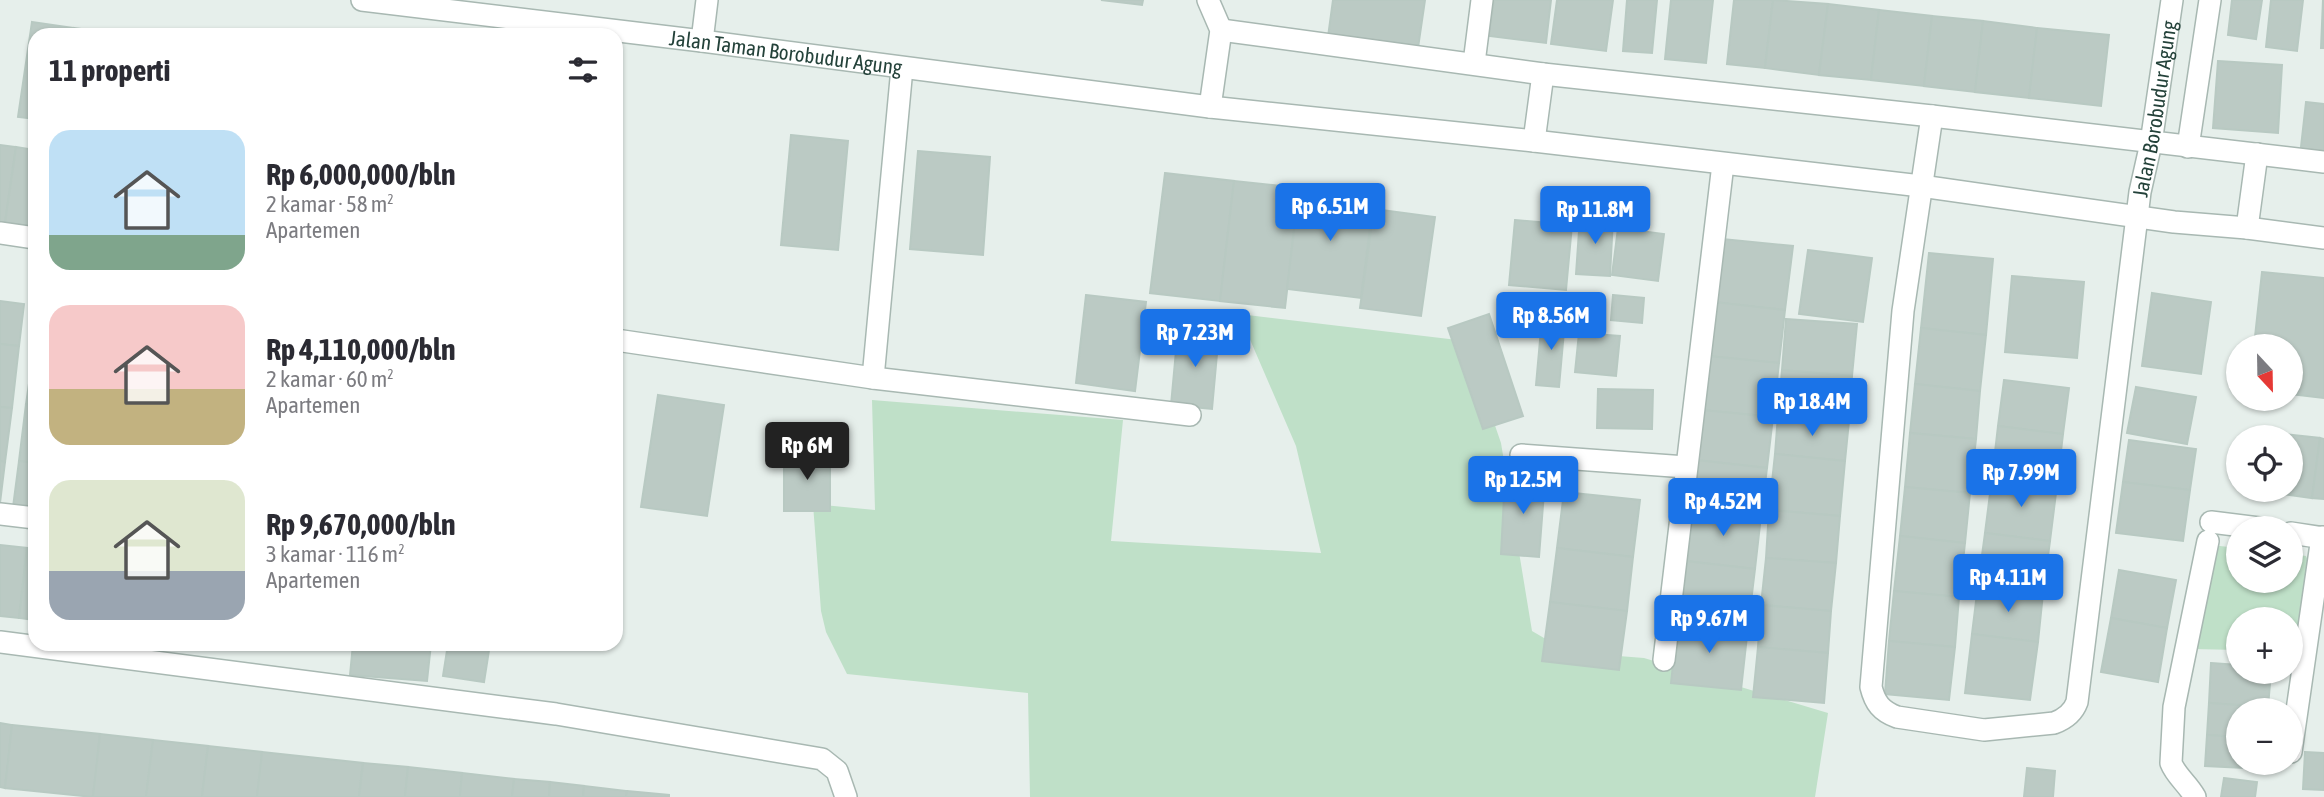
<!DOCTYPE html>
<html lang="id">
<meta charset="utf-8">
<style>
:root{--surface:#fff;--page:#f7f7f7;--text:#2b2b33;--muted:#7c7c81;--accent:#1a73e8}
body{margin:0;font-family:"Asap Condensed",sans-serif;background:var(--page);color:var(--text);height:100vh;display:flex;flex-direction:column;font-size:26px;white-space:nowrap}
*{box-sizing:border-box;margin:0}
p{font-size:23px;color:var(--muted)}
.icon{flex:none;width:38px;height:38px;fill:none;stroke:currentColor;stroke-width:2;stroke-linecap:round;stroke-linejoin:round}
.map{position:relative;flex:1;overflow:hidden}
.details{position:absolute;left:28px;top:28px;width:595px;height:623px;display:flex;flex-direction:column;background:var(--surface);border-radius:21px;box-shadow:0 2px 5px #0004}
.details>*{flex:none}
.needle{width:46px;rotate:158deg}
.fabs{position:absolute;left:2226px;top:334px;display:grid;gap:14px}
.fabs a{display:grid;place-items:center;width:77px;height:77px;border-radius:50%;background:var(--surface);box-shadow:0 2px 5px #0004;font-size:35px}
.price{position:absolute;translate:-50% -60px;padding:0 16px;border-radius:7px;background:var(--accent);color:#fff;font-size:23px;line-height:46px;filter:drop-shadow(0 2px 4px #0008)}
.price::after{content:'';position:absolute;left:50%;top:42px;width:21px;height:16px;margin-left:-10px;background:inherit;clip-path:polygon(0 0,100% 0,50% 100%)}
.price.current{background:#222;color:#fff}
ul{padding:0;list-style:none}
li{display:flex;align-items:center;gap:21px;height:175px;padding:0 21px}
li span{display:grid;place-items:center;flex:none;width:196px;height:140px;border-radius:21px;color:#555}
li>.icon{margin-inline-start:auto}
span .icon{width:84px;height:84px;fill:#fffc;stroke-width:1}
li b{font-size:30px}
h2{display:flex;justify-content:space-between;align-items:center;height:84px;padding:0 21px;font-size:30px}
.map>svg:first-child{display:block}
.green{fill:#bfe0c8}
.building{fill:#bbcac4;stroke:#b8c9c2;stroke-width:2}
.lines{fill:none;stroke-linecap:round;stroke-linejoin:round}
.street-casing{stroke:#a8b8b2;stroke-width:24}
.street{stroke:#fff;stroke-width:21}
.labels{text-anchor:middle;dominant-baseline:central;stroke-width:5;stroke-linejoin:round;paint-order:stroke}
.street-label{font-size:21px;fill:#24423a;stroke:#f7fbf9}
</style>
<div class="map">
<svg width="2324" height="797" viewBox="0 0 2324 797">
<rect width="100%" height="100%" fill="#e6efeb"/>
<g class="green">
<path d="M1239 314 1466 341 1501 443 1532 631 1568 652 1644 658 1828 713 1815 797H1030L1028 693 847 674 826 632 821 611 813 504 875 510 872 400 1123 420 1111 541 1321 553 1296 446Z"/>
<path d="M2211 545 2238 548V581H2291V554L2306 556 2310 566 2298 653H2291V620H2238V650L2193 649Z"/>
</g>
<g class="building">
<path d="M1101 0H1143L1142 5Z"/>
<path d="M1333 0H1425L1418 48 1328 37Z"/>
<path d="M1494 0H1551L1546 43 1489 36Z"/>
<path d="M1557 0H1613L1606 51 1551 44Z"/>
<path d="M1627 0H1657L1652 53 1623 51Z"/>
<path d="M1671 0H1713L1706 63 1665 59Z"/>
<path d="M1734 0H1773L1765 68 1727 64Z"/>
<path d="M1773 0 1828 4 1819 75 1765 68Z"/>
<path d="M2232 0H2262L2256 39 2228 35Z"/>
<path d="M2271 0H2303L2297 51 2266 47Z"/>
<path d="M2323 0H2324V48H2321Z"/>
<path d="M1828 4 1879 10 1871 80 1819 75Z"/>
<path d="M1879 10 1932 16 1924 86 1871 80Z"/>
<path d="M1932 16 1983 21 1975 92 1924 86Z"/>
<path d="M1983 21 2037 28 2029 98 1975 92Z"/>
<path d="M32 22 74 28 73 35H35V119L18 117Z"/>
<path d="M74 28 118 34 73 35Z"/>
<path d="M2037 28 2109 35 2101 106 2029 98Z"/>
<path d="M2218 61 2282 65 2278 133 2213 128Z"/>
<path d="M2306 102 2324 104V159L2300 156Z"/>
<path d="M791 135 848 141 838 250 781 245Z"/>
<path d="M0 145 16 147 5 223 0 222Z"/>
<path d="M16 147 35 150V227L5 223Z"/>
<path d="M918 151 990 157 983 255 910 249Z"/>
<path d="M1165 173 1234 181 1220 301 1150 293Z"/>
<path d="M1234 181 1299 188 1285 308 1220 301Z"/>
<path d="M1299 188 1374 197 1361 298 1287 289Z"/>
<path d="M1374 209 1435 217 1421 316 1360 308Z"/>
<path d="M1580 217 1613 218 1610 276 1576 274Z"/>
<path d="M1515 220 1572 225 1566 290 1509 285Z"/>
<path d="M1618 228 1664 234 1658 281 1612 275Z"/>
<path d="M1722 239 1793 246 1785 310 1714 302Z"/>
<path d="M1808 250 1872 258 1863 322 1799 314Z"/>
<path d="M1929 253 1993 259 1986 335 1921 328Z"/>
<path d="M2262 272 2324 278V398L2291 394V346H2254Z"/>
<path d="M2012 276 2084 282 2077 358 2005 352Z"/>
<path d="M2152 293 2211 302 2201 374 2142 366Z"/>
<path d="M1086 295 1146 302 1135 391 1076 383Z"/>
<path d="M1613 295 1644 298 1642 323 1611 320Z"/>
<path d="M0 301 24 304 19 346 0 344Z"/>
<path d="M1714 302 1785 310 1779 363 1708 356Z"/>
<path d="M1489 314 1523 416 1483 429 1448 328Z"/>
<path d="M1542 318 1565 320 1559 387 1536 385Z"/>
<path d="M1786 319 1857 324 1852 376 1782 370Z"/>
<path d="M1921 328 1986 335 1980 391 1915 384Z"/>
<path d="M1178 329 1219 332 1212 409 1171 405Z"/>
<path d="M1579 333 1620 336 1616 376 1575 372Z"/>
<path d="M0 344 19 346 12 408 0 407Z"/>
<path d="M33 356 35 357V405L26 404Z"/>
<path d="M1708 356 1779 363 1773 417 1702 410Z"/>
<path d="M1782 370 1852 376 1849 421 1778 415Z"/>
<path d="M2004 380 2069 388 2063 434 1998 426Z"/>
<path d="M1915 384 1980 391 1976 439 1910 433Z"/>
<path d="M2136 387 2196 397 2187 444 2127 433Z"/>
<path d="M1598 389 1653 390 1652 429 1597 428Z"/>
<path d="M658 395 724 405 707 516 641 507Z"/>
<path d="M26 404 35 405V463L19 461Z"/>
<path d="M0 407 12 408 5 462 0 461Z"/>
<path d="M1702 410 1773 417 1767 468 1696 460Z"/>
<path d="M1778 415 1849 421 1845 461 1775 454Z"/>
<path d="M1998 426 2063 434 2057 485 1992 478Z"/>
<path d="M2256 431 2284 434V438H2255Z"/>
<path d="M1910 433 1976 439 1970 493 1905 487Z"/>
<path d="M2284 434 2320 438 2312 498 2276 493V490H2291V438H2284Z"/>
<path d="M2320 438 2324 439V499L2312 498Z"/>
<path d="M2129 440 2196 449 2190 490 2123 482Z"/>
<path d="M830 453V511H784V454Z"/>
<path d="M1775 454 1845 461 1840 516 1769 510Z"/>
<path d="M1696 460 1767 468 1761 516 1690 508Z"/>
<path d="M0 461 5 462 0 503Z"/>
<path d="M19 461 35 463V509L13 507Z"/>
<path d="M1505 477 1545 479 1539 557 1501 554Z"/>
<path d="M1992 478 2057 485 2050 541 1985 533Z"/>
<path d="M2123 482 2190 490 2183 541 2116 533Z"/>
<path d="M1905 487 1970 493 1965 543 1900 536Z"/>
<path d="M1564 492 1640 500 1633 557 1557 548Z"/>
<path d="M1690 508 1761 516 1755 569 1685 561Z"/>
<path d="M1769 510 1840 516 1836 563 1766 558Z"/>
<path d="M1985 533 2050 541 2043 593 1978 585Z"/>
<path d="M1900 536 1965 543 1959 597 1894 591Z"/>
<path d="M0 545 27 548 19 618 0 616Z"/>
<path d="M27 548 35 549V620L19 618Z"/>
<path d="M1557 548 1633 557 1627 611 1550 602Z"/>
<path d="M1766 558 1836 563 1831 611 1761 605Z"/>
<path d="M1685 561 1755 569 1748 627 1678 619Z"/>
<path d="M2119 570 2176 580 2167 628 2111 618Z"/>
<path d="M1978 585 2043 593 2038 642 1972 634Z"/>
<path d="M1894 591 1959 597 1955 647 1889 641Z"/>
<path d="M1550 602 1627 611 1619 670 1542 661Z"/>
<path d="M1761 605 1831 611 1828 653 1758 647Z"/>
<path d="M2111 618 2167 628 2158 682 2101 672Z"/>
<path d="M1678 619 1748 627 1741 690 1671 683Z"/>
<path d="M1972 634 2038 642 2030 700 1965 693Z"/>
<path d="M1889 641 1955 647 1949 700 1885 694Z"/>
<path d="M353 644H431L427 681 350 675Z"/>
<path d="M448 644H490L484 682 443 676Z"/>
<path d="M1758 647 1828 653 1824 703 1753 697Z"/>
<path d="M2211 663 2238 665V672H2271L2268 707 2209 703Z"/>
<path d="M2209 703 2268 707V710H2238V737L2207 735Z"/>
<path d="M0 723 12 725 5 788 0 787Z"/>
<path d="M12 725 100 734 93 797 5 788Z"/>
<path d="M100 734 153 740 146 797H93Z"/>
<path d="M2207 735 2238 737V763H2265V769L2205 766Z"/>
<path d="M153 740 208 746 202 797H146Z"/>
<path d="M208 746 262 752 257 797H202Z"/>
<path d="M262 752 363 763 359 797H257Z"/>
<path d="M2305 752 2324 753V790L2303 789Z"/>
<path d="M363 763 408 767 405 797H359Z"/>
<path d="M408 767 462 773 460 797H405Z"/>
<path d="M2027 768 2055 771 2053 797H2024Z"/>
<path d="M462 773 514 779 512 797H460Z"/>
<path d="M2224 778 2257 782 2255 797H2221Z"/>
<path d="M514 779 550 782 549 797H512Z"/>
<path d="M550 782 584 786 583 797H549Z"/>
<path d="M584 786 627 791 626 797H583Z"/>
<path d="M627 791 669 795V797H626Z"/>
</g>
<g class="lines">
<g class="street-casing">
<g id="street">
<path id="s1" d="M362 0 702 41 1210 107 1534 141 1921 186 2174 222 2247 228 2324 238"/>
<path d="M1208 0 1221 30 1210 107"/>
<path d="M1221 30 1543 74 1932 116 2324 162"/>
<path d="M702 41 707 0"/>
<path d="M1474 63 1482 0"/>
<path id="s2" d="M1932 116 1903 311 1871 687C1875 703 1881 711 1897 717L1984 730 2054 723C2065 719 2073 713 2077 702L2140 192 2151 143 2172 0"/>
<path d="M1534 141 1543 74"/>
<path d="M2188 147 2210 0"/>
<path d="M2247 228 2257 154"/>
<path d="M0 233 35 238"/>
<path d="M616 340 873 378 1190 415"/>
<path d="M873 378 902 68"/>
<path d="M1521 455 1686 467"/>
<path d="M0 514 35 518"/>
<path d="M2211 522 2259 528"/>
<path d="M2291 533 2324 538"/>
<path d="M0 642 556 714 822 759 837 771 846 797"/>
<path d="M1664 660 1723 164"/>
<path d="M2291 752 2322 537"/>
<path d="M2195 797C2188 784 2176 776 2171 763L2174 707 2208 541"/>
</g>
</g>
<use href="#street" class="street"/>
</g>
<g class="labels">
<g class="street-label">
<text stroke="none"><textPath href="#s1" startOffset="427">Jalan Taman Borobudur Agung</textPath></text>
<text stroke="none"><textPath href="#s2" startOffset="1405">Jalan Borobudur Agung</textPath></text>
</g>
</g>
</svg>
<div class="fabs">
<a><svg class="needle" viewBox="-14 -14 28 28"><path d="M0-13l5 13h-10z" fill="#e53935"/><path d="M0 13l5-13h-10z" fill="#7c7c81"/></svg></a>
<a><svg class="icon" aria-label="locate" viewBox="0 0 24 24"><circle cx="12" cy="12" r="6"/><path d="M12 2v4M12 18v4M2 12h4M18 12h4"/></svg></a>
<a><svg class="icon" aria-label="layers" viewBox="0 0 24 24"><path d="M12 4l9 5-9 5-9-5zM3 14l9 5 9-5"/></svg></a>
<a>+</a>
<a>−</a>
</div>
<b class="price" style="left:1330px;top:243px">Rp 6.51M</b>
<b class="price" style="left:1595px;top:246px">Rp 11.8M</b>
<b class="price" style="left:1551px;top:352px">Rp 8.56M</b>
<b class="price" style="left:1195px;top:369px">Rp 7.23M</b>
<b class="price" style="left:1812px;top:438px">Rp 18.4M</b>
<b class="price current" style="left:807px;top:482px">Rp 6M</b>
<b class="price" style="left:2021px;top:509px">Rp 7.99M</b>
<b class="price" style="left:1523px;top:516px">Rp 12.5M</b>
<b class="price" style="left:1723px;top:538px">Rp 4.52M</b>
<b class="price" style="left:2008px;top:614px">Rp 4.11M</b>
<b class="price" style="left:1709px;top:655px">Rp 9.67M</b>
<section class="details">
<h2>11 properti<svg class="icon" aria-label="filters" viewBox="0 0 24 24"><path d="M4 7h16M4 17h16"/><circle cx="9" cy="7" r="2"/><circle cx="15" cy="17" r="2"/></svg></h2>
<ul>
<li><span style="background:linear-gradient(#bfe0f5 75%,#7fa58c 0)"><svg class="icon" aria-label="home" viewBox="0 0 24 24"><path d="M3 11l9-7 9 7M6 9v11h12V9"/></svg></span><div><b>Rp 6,000,000/bln</b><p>2 kamar · 58 m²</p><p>Apartemen</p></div></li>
<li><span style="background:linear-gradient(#f6c9c9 60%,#c2b280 0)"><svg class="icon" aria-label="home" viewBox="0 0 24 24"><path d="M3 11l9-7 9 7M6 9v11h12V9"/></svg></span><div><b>Rp 4,110,000/bln</b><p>2 kamar · 60 m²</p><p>Apartemen</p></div></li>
<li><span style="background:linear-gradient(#dfe7d0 65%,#9aa5b1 0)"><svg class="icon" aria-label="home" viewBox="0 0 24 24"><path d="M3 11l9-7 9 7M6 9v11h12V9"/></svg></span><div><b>Rp 9,670,000/bln</b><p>3 kamar · 116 m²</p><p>Apartemen</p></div></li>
</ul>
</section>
</div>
